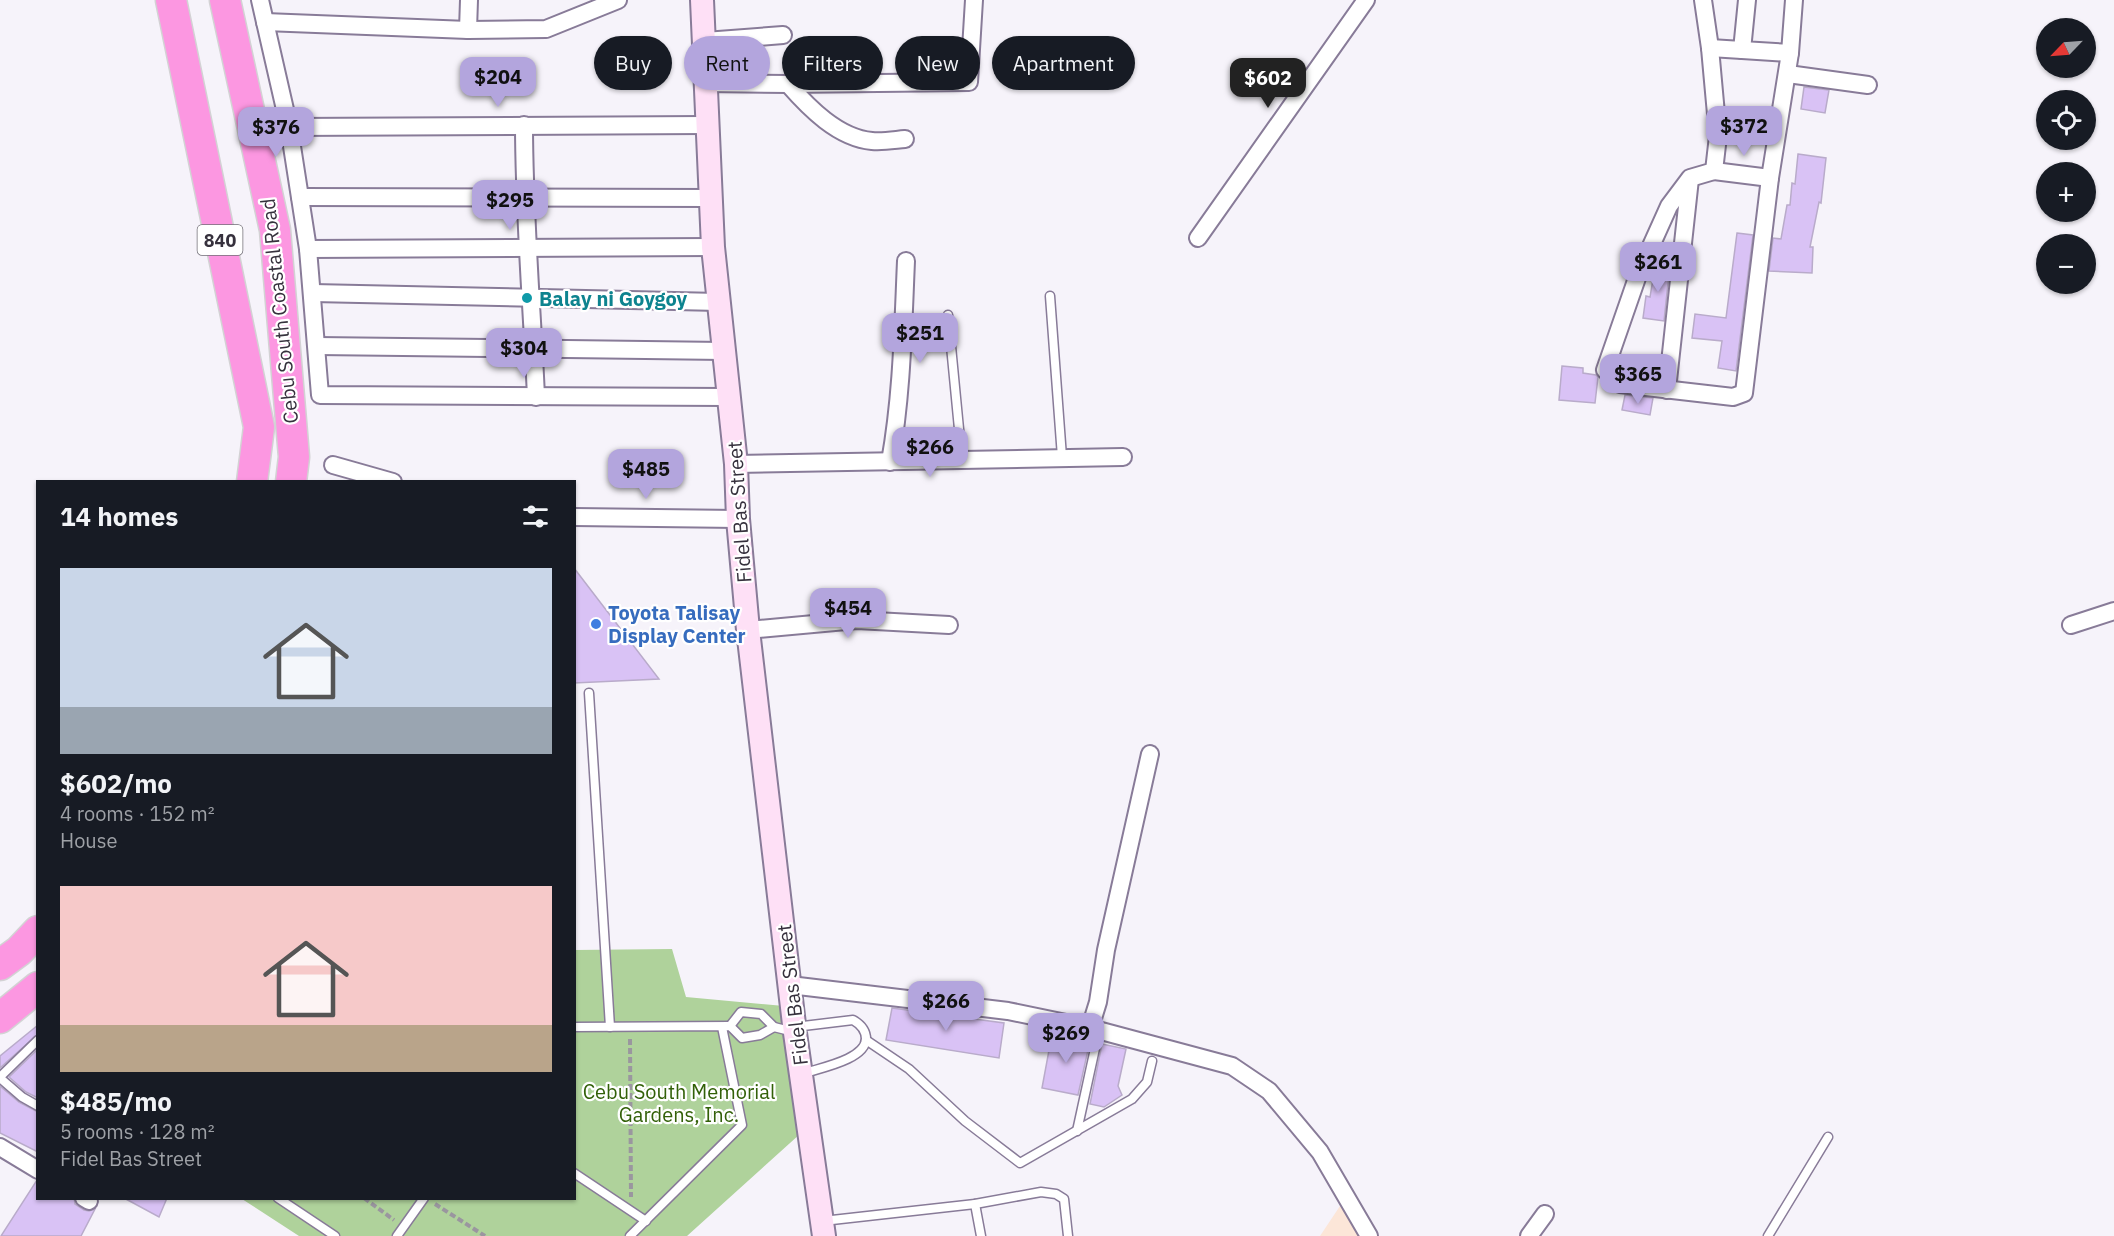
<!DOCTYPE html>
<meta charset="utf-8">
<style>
:root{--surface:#171b24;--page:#20242c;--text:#f1f3f6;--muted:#9ea1a6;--accent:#b3a5dd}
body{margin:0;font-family:"IBM Plex Sans",sans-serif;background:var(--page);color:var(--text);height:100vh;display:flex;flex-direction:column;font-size:22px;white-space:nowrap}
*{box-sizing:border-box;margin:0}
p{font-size:20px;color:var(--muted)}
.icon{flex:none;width:33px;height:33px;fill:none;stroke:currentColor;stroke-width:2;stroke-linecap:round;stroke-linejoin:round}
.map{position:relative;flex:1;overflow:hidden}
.side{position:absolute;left:36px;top:480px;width:540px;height:720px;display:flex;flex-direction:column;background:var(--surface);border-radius:0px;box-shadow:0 2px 4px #0004}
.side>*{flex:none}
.top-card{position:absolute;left:594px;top:36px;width:570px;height:54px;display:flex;gap:12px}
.needle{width:39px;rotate:245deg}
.fabs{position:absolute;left:2036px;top:18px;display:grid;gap:12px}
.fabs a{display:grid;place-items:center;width:60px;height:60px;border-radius:50%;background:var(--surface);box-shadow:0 2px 4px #0004;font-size:30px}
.price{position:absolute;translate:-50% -51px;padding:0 14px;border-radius:12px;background:var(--accent);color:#111;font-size:20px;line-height:39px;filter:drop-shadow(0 2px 3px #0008)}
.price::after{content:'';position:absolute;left:50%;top:36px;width:18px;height:14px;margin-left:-9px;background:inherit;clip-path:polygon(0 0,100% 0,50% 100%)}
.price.selected{background:#222;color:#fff}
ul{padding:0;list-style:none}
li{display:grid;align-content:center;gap:12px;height:318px;padding:0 24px}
li span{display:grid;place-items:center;height:186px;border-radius:0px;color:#555}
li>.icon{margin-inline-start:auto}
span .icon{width:108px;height:108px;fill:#fffc;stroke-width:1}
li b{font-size:26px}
h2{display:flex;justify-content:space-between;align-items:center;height:72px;padding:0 24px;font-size:26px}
.chip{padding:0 21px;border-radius:27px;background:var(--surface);box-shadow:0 2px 4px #0004;font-size:21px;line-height:54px}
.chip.selected{background:var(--accent);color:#111}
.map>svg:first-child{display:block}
.industrial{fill:#fce6d8}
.green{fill:#afd29b}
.building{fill:#d9c2f5;stroke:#b9abca;stroke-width:1.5}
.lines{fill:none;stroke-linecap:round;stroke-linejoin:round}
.lane-casing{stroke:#887b98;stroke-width:11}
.street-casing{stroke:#887b98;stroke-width:20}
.secondary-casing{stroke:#887b98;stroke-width:26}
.highway-casing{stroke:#d3d2d4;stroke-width:33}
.path{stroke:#9a969f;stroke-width:4;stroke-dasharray:6 3;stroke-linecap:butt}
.lane{stroke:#fff;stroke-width:8}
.street{stroke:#fff;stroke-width:16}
.secondary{stroke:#fee0f6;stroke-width:22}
.highway{stroke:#fc97e1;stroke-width:30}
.culture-dot{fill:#0f9aa8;stroke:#fff;stroke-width:2}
.shop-dot{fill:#3f7fe0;stroke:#fff;stroke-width:2}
.labels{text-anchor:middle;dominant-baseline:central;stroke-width:4.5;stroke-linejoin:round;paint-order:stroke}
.shield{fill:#fff;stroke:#726f77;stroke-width:1.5}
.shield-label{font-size:18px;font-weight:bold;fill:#36313d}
.culture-label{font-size:20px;font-weight:bold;fill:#0d838f;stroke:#fff;text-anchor:start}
.street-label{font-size:20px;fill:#36313d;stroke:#fff}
.shop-label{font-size:20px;font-weight:bold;fill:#366cbe;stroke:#fff;text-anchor:start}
.park-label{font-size:20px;fill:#326008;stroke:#fff}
</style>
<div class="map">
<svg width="2114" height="1236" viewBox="0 0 2114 1236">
<rect width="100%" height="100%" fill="#f6f3fa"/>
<path class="industrial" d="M1340 1206 1363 1236H1320Z"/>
<path class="green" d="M672 949 686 997 784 1006 800 1134 687 1236H299L242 1199 574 1198 575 950Z"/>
<g class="building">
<path d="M1804 87 1829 90 1825 113 1801 109Z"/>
<path d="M1798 154 1826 158 1821 203 1819 202 1810 247H1813L1812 273 1769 271 1773 238 1781 239 1787 205H1790L1792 183 1795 184Z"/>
<path d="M1737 233 1753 235 1736 371 1718 368 1722 341 1692 338 1695 314 1726 318Z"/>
<path d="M1656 261 1670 264 1664 321 1643 318 1646 296 1650 297Z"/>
<path d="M1562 366 1583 368V373L1596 375 1598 377 1595 403 1559 400Z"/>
<path d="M1625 395 1653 398 1650 415 1622 410Z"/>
<path d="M574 568 659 679 574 683Z"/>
<path d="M892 1008 1004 1023 999 1058 886 1040Z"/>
<path d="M38 1025V1034L0 1068V1056Z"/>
<path d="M1052 1034 1090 1041 1078 1095 1042 1088Z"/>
<path d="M1102 1044 1126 1049 1118 1086 1122 1095 1104 1107 1090 1104Z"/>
<path d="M38 1049V1098L26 1092 9 1077Z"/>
<path d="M0 1086 19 1102 38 1112V1152L0 1133Z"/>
<path d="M37 1180 38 1198H74L75 1204 84 1210 89 1211 95 1209 81 1236H1Z"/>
<path d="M124 1198H167L159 1217Z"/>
</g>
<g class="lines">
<g class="lane-casing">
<g id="lane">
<path d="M706 51 738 50"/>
<path d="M1050 296 1062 457"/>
<path d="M948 315 962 460"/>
<path d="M589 693 610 1027"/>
<path d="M730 1026 741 1012 761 1014 774 1027"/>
<path d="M574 1027 730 1026 742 1038 760 1035 774 1027 794 1032"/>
<path d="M795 1027 853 1020C860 1024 866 1030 866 1039 865 1060 819 1068 802 1074"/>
<path d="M866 1040 909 1069 965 1121 1020 1163 1132 1099 1147 1082 1152 1061"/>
<path d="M0 1077 38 1040"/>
<path d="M0 1078 22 1097 38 1106"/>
<path d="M1077 1131 1099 1030"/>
<path d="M574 1173 646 1221"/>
<path d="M278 1198 335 1236"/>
<path d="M975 1204 981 1236"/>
<path d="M823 1221 975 1204 1041 1192 1056 1194 1064 1199 1068 1236"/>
<path d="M397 1236 424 1198"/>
<path d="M630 1236 742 1125 722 1027"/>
<path d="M1768 1236 1828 1137"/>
</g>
</g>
<g class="street-casing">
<g id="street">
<path d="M260 0 289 127 308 249 320 395 728 397"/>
<path d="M1703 0 1710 48 1718 136 1714 171 1690 178 1669 206 1638 275 1605 370 1620 384 1733 397 1744 393 1770 178 1790 53 1794 0"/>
<path d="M1747 0 1742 50 1790 53"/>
<path d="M265 22 468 30 546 29 618 0"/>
<path d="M468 30 469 0"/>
<path d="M705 41 783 35"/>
<path d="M1710 48 1742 50"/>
<path d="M1788 74 1868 85"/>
<path d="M705 83 788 84 969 82 974 0"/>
<path d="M788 84C809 108 838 138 872 141 883 142 894 140 905 139"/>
<path d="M524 125C524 216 532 306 536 397"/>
<path d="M289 127 707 125"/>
<path d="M1714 171 1770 178"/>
<path d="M300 197 711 198"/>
<path d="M1198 238 1366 0"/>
<path d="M308 249 713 247"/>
<path d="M313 293 719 302"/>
<path d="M317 346 724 351"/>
<path d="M1667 390 1690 179"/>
<path d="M890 462C902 395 903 329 906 261"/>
<path d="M736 464 1123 457"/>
<path d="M333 465 393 482"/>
<path d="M574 517 738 519"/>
<path d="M2071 625 2114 611"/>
<path d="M748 630 857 620 949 625"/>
<path d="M790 985 1008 1011 1090 1028 1232 1066 1269 1091 1320 1152 1369 1236"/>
<path d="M1090 1028 1098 1002 1106 950 1150 754"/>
<path d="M0 1147 38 1170"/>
<path d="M84 1198 89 1201"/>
<path d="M1529 1236 1545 1214"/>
</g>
</g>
<g class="secondary-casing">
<path id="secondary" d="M702 0 713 247 736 464 738 519 748 630 795 1033 824 1236"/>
</g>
<g class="highway-casing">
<g id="highway">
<path d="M171 0 259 427 252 482"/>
<path d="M225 0 275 230 294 457 291 482"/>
<path d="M0 965 19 951 38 931"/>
<path d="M0 1018 38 987"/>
</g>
</g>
<g class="path">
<path d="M630 1039 631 1197"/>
<path d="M364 1198 394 1220"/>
<path d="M435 1204 485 1236"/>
</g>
<use href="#lane" class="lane"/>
<use href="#street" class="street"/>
<use href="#secondary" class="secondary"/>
<use href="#highway" class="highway"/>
</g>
<circle class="culture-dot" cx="527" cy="298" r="6"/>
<circle class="shop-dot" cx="596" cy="624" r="6"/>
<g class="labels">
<rect class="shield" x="197.5" y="225" width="45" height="30" rx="4.5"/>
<g class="shield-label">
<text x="220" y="240">840</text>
</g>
<g class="culture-label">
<text x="539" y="298">Balay ni Goygoy</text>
</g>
<g class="street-label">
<text transform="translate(279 311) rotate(-96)">Cebu South Coastal Road</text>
<text transform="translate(739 512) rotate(-94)">Fidel Bas Street</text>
<text transform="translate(792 995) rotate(-97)">Fidel Bas Street</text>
</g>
<g class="shop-label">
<text x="608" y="612">Toyota Talisay<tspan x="608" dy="23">Display Center</tspan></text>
</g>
<g class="park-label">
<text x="679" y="1091">Cebu South Memorial<tspan x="679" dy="23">Gardens, Inc.</tspan></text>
</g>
</g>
</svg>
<div class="fabs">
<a><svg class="needle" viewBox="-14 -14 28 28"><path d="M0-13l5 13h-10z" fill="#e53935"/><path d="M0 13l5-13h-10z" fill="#9ea1a6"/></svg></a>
<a><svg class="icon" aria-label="locate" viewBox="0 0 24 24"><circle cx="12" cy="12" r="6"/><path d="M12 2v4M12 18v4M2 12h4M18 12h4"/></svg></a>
<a>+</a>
<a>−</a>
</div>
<b class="price" style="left:498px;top:108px">$204</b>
<b class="price selected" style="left:1268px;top:109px">$602</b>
<b class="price" style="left:1744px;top:157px">$372</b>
<b class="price" style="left:276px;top:158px">$376</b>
<b class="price" style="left:510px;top:231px">$295</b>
<b class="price" style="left:1658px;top:293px">$261</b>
<b class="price" style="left:920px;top:364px">$251</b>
<b class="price" style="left:524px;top:379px">$304</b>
<b class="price" style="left:1638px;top:405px">$365</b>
<b class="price" style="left:930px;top:478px">$266</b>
<b class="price" style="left:646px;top:500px">$485</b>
<b class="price" style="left:848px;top:639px">$454</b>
<b class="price" style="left:946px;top:1032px">$266</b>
<b class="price" style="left:1066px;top:1064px">$269</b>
<div class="top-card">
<a class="chip">Buy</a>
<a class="chip selected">Rent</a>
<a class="chip">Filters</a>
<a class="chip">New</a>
<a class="chip">Apartment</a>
</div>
<section class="side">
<h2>14 homes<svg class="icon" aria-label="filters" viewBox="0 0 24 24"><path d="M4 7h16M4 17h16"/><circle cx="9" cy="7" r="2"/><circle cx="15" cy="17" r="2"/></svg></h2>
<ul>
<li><span style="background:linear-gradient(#c9d6e8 75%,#9aa5b1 0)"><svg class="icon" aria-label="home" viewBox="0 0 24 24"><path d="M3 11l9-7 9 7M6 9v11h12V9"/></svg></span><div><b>$602/mo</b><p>4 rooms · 152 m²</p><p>House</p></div></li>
<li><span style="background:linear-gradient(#f6c9c9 75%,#b9a48a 0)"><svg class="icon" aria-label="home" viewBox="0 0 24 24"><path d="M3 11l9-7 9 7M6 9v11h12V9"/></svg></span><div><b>$485/mo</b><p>5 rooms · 128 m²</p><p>Fidel Bas Street</p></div></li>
</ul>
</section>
</div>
